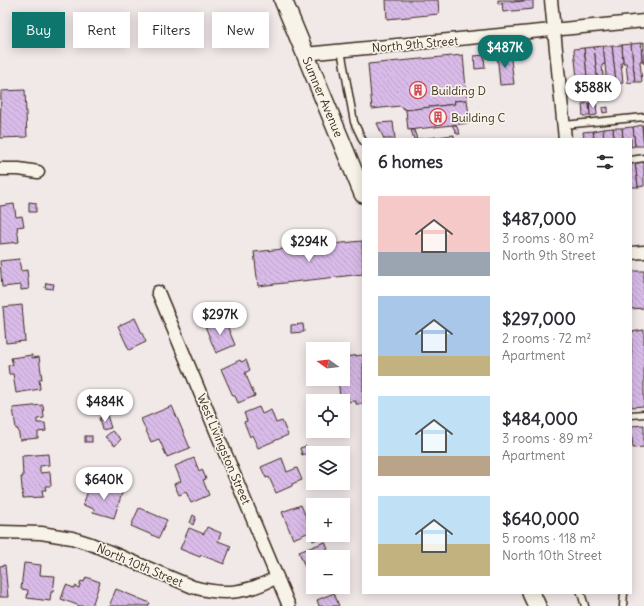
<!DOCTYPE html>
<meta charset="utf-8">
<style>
:root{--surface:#fff;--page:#f7f7f7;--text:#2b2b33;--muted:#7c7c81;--accent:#0f766e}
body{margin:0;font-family:Delius,sans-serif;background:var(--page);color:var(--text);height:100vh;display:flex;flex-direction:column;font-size:15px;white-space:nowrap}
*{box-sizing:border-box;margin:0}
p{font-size:13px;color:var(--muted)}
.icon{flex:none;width:22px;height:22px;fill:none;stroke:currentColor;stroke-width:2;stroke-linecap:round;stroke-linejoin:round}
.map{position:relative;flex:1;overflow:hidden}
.panel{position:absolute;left:362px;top:138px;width:270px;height:456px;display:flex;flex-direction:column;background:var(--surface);border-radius:0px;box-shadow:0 2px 10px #0003}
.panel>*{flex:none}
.hud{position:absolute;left:12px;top:12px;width:290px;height:36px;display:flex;gap:8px}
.needle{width:26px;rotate:284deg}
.tools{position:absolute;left:306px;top:342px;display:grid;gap:8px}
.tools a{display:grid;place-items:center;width:44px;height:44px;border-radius:0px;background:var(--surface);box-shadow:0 2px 10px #0003;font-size:20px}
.price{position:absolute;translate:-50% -34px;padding:0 9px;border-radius:14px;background:#fff;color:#222;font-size:13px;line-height:26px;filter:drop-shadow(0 1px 2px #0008)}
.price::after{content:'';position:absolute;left:50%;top:24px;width:12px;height:9px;margin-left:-6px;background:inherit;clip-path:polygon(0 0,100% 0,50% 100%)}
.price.selected{background:var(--accent);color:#fff}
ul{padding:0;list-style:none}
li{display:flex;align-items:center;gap:12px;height:100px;padding:0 16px}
li span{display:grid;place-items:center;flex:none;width:112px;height:80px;border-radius:0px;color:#555}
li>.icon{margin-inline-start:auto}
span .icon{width:48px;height:48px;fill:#fffc;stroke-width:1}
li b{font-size:17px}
h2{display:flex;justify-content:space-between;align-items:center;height:48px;padding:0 16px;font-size:17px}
.tag{padding:0 14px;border-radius:0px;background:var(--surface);box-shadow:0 2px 10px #0003;font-size:14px;line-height:36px}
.tag.selected{background:var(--accent);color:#fff}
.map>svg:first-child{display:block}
.building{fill:url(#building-back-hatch);stroke:#3b2a1e}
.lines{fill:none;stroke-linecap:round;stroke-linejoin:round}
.lane-casing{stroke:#3b2a1e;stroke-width:9}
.street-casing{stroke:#3b2a1e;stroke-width:15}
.secondary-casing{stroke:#3b2a1e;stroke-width:20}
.lane{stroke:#f7f3e8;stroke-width:6}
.street{stroke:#f7f3e8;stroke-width:12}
.secondary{stroke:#f7f3e8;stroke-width:17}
.labels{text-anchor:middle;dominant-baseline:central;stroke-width:3.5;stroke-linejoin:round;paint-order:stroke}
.street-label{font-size:12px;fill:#3b2a1e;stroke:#f7f3e8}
.poi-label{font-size:12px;fill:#3b2a1e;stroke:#f7f3e8;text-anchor:start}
</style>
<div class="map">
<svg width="644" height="606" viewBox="0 0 644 606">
<defs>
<pattern id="building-back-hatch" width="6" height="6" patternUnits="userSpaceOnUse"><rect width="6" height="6" fill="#d9bbe9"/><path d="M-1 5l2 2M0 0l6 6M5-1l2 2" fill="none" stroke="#bba1c7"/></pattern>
</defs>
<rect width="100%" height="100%" fill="#f1e8e8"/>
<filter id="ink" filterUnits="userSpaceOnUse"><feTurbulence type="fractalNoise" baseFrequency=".025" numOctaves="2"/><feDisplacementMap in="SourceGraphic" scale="8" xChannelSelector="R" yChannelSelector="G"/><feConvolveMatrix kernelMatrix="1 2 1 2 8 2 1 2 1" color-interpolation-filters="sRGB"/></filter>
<g filter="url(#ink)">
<g class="building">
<path d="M386 0H438L439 14 387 19Z"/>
<path d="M498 0H533L498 4Z"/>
<path d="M533 0V9L503 12 502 3Z"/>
<path d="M644 42V64V61H642L641 43Z"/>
<path d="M641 43 642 61H640L642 82H635L631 44Z"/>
<path d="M631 44 635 82 628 83 626 63H623L622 45Z"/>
<path d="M622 45 623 63H621L623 83 616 84 612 46Z"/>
<path d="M603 46H612L617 93 608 94Z"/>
<path d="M603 46 605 64 602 65 604 86H598L594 47Z"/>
<path d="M594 47 598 86 588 87 584 48Z"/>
<path d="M584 48 588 87 578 88 574 49Z"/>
<path d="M510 52 514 84 500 85 497 53Z"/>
<path d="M463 55 467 100 454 101 455 104 406 110 400 106 372 109 368 64Z"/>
<path d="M484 55 485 68 475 69 474 56Z"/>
<path d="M25 90 27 137 0 138 1 91Z"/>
<path d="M467 100 470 123 408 130 406 110 455 104 454 101Z"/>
<path d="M596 102 597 115 590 116 589 103Z"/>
<path d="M589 103 590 116H583L582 104Z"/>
<path d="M608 107V112L603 113 602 108Z"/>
<path d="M393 122 395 139H384L377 123Z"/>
<path d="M452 125H456L460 134H457Z"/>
<path d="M642 125 644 146H635L633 127Z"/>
<path d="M642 125H644V146Z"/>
<path d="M633 127 635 146 631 147V139H623L622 128Z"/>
<path d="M613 128H622L623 139H614Z"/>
<path d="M613 128 614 139H604L603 129Z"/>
<path d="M603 129 604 139H594L593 131Z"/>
<path d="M411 130H414L417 139H414Z"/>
<path d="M593 131 594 139H584L583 132Z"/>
<path d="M454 135V139H418Z"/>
<path d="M644 162V186L638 187 635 163Z"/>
<path d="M631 163H635L638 187H631Z"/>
<path d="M29 202 36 203V212H29Z"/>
<path d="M14 204 16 217 22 216 24 226 17 227 19 242 0 244V206Z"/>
<path d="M362 241 363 274 258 286 254 252Z"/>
<path d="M19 259 21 271 27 270 29 289 21 290V285L2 287 0 261Z"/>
<path d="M631 271H644V308L631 309Z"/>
<path d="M46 283 54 284 53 289 45 288Z"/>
<path d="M22 305 25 341 6 343 3 307Z"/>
<path d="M135 318 146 342 129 350 118 326Z"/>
<path d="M224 318 235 345 216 353 205 326Z"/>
<path d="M303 324 304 332 291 333V325Z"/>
<path d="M644 330V406L631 407V368H632L631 332Z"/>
<path d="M32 355V358L39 357 42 379H39L40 389 16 393 13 374H9L8 366 13 365 11 358Z"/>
<path d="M363 355V404H356V401L347 402 346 395 340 396 338 379H343V357Z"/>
<path d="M240 360 241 362 246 360 250 370 245 373 255 396 238 403 235 396H233L221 369Z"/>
<path d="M43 405 44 418 37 419V423H45L46 431 38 432V438L20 440 18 429H16L13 408Z"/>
<path d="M172 406 190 448 167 457 159 439 151 442 141 419Z"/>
<path d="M259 407 262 414 271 410 276 423 282 421 288 435 258 448 252 435 250 437 244 422 247 421 244 413Z"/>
<path d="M107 415 111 428 102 430 99 418Z"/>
<path d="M644 425V447L633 448 631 426Z"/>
<path d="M112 431 121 439 115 446 105 437Z"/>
<rect x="85" y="436" width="7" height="6"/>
<path d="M306 446 308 453 302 455 300 448Z"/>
<path d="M48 454 49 465 40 466V473L50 472 51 486H45L46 490H42L43 497 23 498 21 477H23L22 456Z"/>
<path d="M194 458 199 471 202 469 206 479 203 480 209 495 191 503 186 492 179 495 174 484 181 481 175 466Z"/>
<path d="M282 458 287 472 297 468 302 480 292 484V486L276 493 269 477 266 478 261 467Z"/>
<path d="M108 485 123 490 114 518 93 512 94 509 83 505 89 488 105 493Z"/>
<path d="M301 505 312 531 293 539 282 512Z"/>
<path d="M139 508 167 520 159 538 131 526Z"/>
<path d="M193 515 196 517 193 525 190 523Z"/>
<path d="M207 527 221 533 218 541 231 546 224 564 201 555 200 557 180 549 189 528 204 534Z"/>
<path d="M313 532V535H319L320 538 313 541 309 533Z"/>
<path d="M325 542 328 549 320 553 322 557H313V578L310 580 299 552Z"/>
<path d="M24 563 41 565 40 575 55 576 53 592H51L50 601 27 598 28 590 21 589Z"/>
<path d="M5 565 8 597H0V566Z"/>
<path d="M86 577 100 582 92 606H80L61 599 66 585 74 588 75 586 79 588 81 581 84 582Z"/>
<path d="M116 589 150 603 148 606H109Z"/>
<path d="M334 593 339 606H319L317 600Z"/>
</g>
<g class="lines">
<g class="lane-casing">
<g id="lane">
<path d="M341 50 354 122 363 141"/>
<path d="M564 125 644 117"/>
<path d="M631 160 644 158"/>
<path d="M631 415 644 414"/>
<path d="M581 593 585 606"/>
<path d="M623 606 624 593"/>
</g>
</g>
<g class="street-casing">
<g id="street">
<path d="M551 0 565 139"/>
<path d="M305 54 644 21"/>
<path d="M0 169H19L38 172"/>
<path d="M631 253 644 252"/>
<path d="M158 292 289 606"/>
<path d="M0 532 41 533 72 538 91 544 193 587C225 596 248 593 277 577"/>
</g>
</g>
<g class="secondary-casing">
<g id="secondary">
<path d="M283 0 363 194"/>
<path d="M531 593 537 606"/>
</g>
</g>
<use href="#lane" class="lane"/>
<use href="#street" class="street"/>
<use href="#secondary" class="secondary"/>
</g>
</g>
<defs>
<g id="building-ring" transform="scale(0.9)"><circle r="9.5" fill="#f7f3e8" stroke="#d1495b" stroke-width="1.5"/><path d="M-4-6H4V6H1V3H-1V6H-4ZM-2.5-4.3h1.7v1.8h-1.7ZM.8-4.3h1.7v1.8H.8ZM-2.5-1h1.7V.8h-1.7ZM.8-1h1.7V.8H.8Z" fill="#d1495b"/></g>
</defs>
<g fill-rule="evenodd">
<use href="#building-ring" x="418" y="90"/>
<use href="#building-ring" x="438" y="117"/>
</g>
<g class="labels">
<g class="street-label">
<text transform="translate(415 44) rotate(-5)">North 9th Street</text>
<text transform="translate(323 97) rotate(67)">Sumner Avenue</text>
<text transform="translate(224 449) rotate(67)">West Livingston Street</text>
<text transform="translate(140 565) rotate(23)">North 10th Street</text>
</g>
<g class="poi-label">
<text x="431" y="90">Building D</text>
<text x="451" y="117">Building C</text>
</g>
</g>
</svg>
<div class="tools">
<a><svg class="needle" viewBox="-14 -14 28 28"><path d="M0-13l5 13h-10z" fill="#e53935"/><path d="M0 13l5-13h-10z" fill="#7c7c81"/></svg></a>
<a><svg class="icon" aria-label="locate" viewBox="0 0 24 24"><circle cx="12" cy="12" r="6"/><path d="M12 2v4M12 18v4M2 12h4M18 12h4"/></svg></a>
<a><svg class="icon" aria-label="layers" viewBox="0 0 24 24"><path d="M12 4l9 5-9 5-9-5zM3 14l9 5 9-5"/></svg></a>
<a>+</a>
<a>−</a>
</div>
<b class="price selected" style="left:505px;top:69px">$487K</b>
<b class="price" style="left:593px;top:109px">$588K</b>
<b class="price" style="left:309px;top:263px">$294K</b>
<b class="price" style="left:220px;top:336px">$297K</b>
<b class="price" style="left:105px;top:423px">$484K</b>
<b class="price" style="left:104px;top:501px">$640K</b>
<div class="hud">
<a class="tag selected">Buy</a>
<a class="tag">Rent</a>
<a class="tag">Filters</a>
<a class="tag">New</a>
</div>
<section class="panel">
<h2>6 homes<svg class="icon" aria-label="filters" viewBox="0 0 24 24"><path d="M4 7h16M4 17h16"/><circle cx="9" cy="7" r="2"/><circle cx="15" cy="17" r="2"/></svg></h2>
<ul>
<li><span style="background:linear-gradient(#f6c9c9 70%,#9aa5b1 0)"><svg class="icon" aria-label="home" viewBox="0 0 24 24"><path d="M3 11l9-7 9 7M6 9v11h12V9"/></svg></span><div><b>$487,000</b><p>3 rooms · 80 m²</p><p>North 9th Street</p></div></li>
<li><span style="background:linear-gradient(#a9c7e8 75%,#c2b280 0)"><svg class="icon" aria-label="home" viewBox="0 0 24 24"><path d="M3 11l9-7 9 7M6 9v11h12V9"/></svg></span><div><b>$297,000</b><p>2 rooms · 72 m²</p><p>Apartment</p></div></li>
<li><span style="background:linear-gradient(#bfe0f5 75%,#b9a48a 0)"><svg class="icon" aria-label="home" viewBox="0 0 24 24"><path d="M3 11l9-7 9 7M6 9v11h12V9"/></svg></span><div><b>$484,000</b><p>3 rooms · 89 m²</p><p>Apartment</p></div></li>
<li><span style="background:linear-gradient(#bfe0f5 60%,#c2b280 0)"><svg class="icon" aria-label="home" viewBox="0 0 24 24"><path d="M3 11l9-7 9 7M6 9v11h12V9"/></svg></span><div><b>$640,000</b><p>5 rooms · 118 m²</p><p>North 10th Street</p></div></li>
</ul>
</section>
</div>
